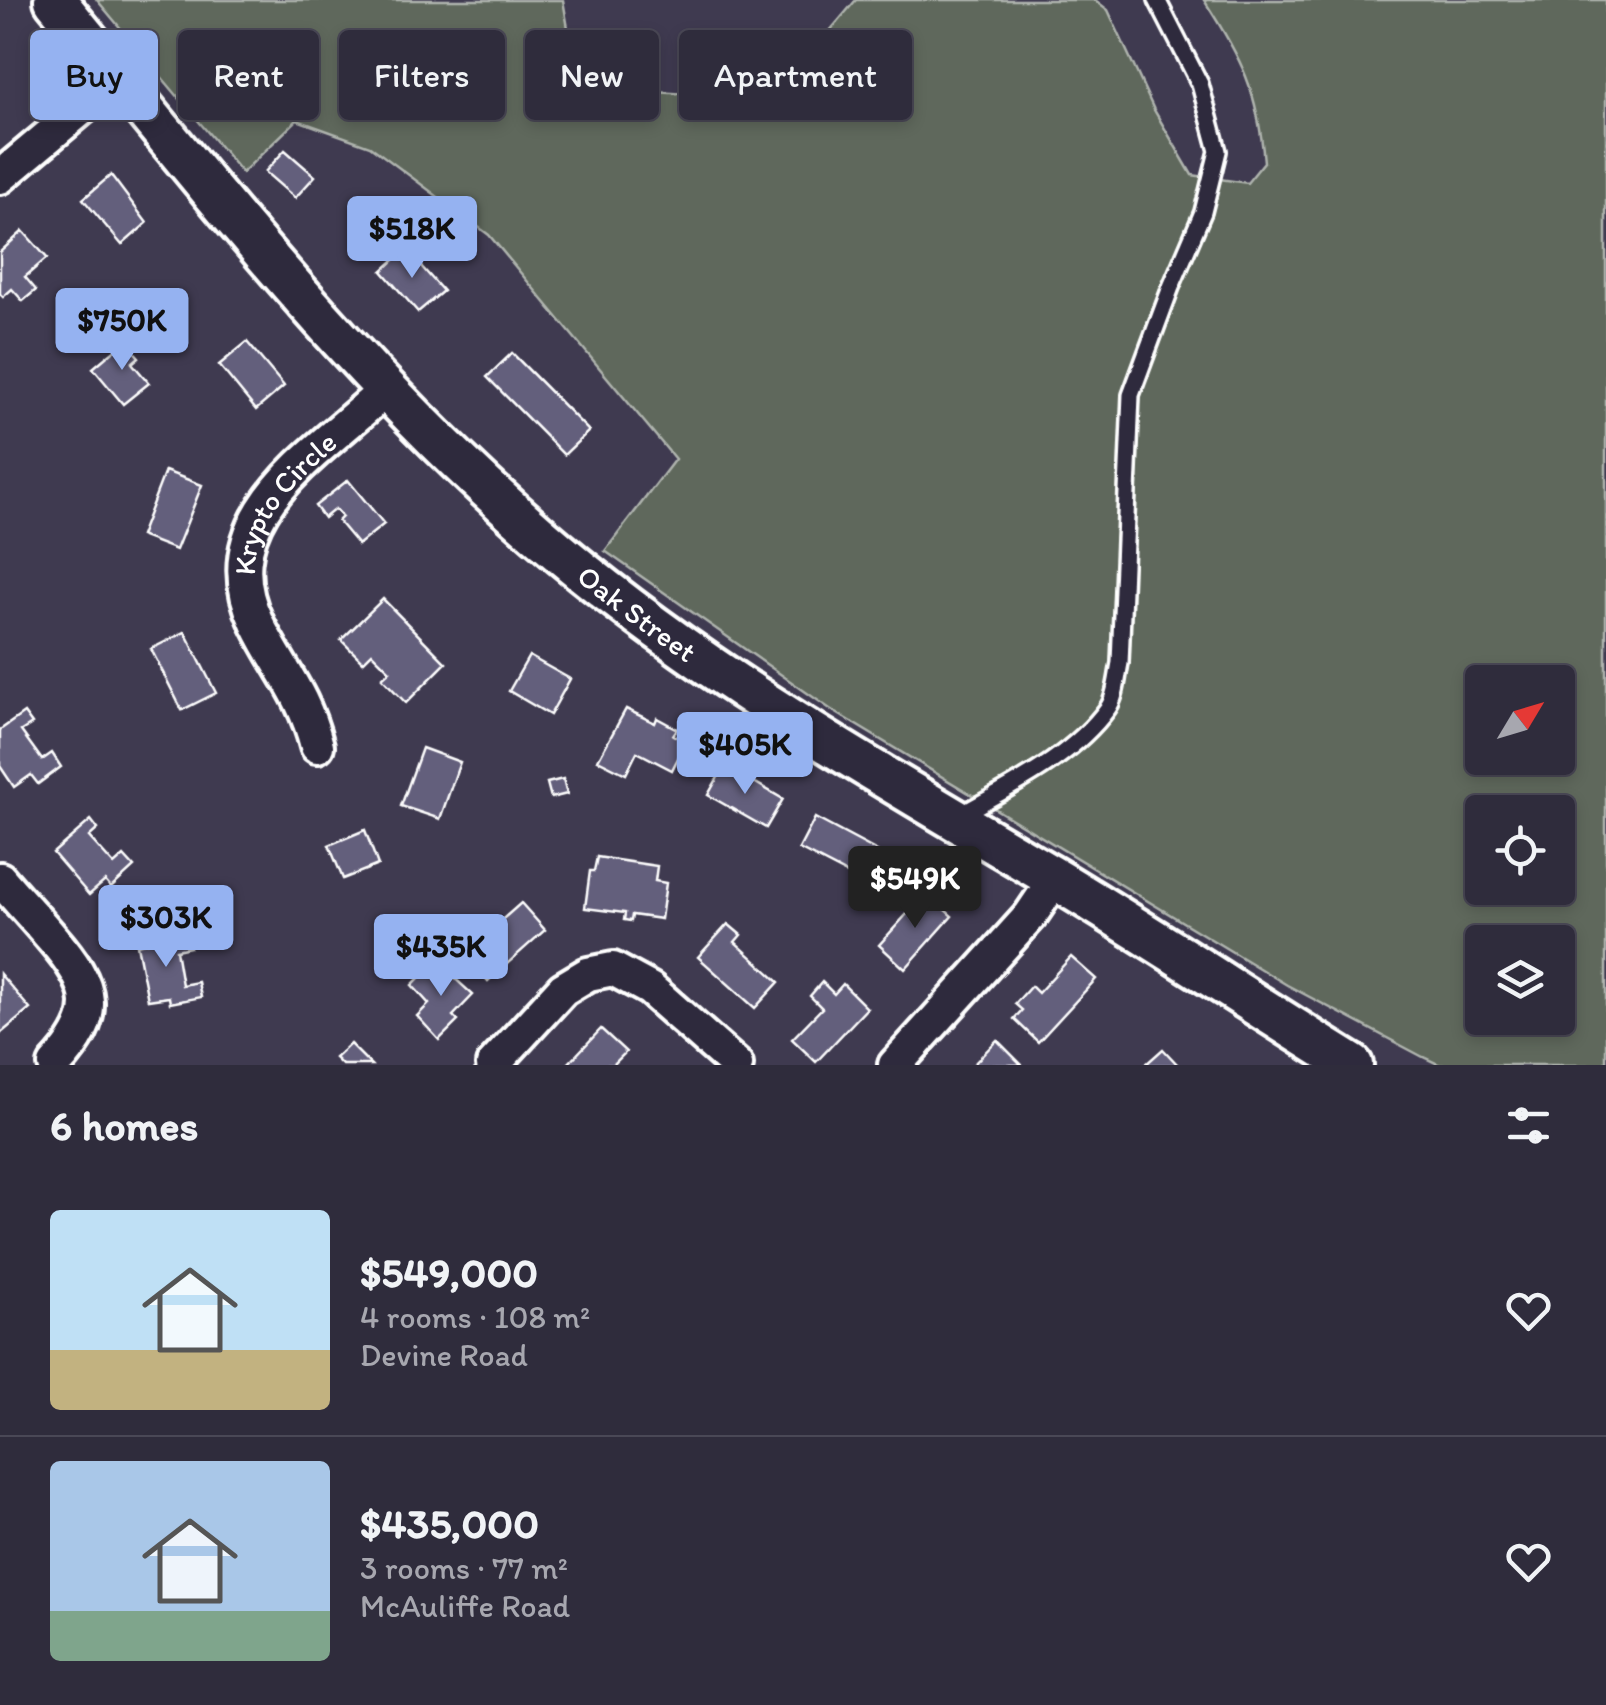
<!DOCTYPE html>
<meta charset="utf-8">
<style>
:root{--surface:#2f2c3c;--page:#373443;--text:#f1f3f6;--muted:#a7a7af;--line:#4a4856;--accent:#95b2f1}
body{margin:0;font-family:Itim,sans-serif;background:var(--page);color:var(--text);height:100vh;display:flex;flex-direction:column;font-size:38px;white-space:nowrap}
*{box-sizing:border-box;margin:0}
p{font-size:32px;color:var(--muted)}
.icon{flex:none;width:55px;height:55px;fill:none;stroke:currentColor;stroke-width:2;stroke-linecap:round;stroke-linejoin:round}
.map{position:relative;height:1065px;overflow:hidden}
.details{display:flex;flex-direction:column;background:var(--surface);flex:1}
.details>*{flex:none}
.guide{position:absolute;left:30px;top:30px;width:1000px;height:90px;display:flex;gap:20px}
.needle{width:65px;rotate:52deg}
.fabs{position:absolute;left:1465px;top:665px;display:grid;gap:20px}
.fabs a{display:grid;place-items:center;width:110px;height:110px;border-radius:10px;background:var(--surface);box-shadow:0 5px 15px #0003,0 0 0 2px var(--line);font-size:50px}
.price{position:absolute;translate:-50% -85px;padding:0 22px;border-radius:10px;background:var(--accent);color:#111;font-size:32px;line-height:65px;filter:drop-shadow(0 2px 5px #0008)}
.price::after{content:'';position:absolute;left:50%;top:60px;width:30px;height:22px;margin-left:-15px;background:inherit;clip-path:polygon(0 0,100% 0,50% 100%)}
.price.active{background:#222;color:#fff}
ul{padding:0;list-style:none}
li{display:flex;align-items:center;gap:30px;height:250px;padding:0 50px}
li+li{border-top:2px solid var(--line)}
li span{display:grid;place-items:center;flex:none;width:280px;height:200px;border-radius:10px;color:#555}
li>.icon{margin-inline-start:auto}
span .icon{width:120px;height:120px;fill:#fffc;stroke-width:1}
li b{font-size:42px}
h2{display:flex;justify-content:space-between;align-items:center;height:120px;padding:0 50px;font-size:42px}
.tag{padding:0 35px;border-radius:10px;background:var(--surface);box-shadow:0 5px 15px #0003,0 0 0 2px var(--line);font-size:35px;line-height:90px}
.tag.active{background:var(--accent);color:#111}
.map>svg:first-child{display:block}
.green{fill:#5f685c;stroke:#afb4ae;stroke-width:2.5;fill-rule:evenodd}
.building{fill:#645e7c;stroke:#fff;stroke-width:2.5}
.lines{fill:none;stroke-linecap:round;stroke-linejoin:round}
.service-casing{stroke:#fff;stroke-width:22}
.minor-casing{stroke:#fff;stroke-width:40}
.tertiary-casing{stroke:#fff;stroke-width:48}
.service{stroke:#2f2a3d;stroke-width:15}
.minor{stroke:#2f2a3d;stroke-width:32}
.tertiary{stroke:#2f2a3d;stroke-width:40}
.labels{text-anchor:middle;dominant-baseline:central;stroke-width:9;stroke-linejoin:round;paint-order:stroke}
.street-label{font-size:30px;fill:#fff;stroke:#2f2a3d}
</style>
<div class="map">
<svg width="1606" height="1065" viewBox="0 0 1606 1065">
<rect width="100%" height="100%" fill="#3f3a50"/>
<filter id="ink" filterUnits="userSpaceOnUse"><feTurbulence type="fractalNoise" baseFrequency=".01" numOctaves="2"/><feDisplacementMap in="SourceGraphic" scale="20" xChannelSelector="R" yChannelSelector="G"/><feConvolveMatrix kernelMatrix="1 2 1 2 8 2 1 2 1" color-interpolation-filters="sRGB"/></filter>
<g filter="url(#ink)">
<path class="green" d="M97 0H563L576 73 633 91 691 94 729 119 785 84 856 0H1095L1108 10 1154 110 1192 175 1247 183 1264 162C1258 91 1242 59 1204 0H1606V1065H1440L1423 1057 1287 985 833 711 605 551 675 459 489 235 370 146 297 120 242 173ZM1482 682H1558V758H1482ZM1482 812H1558V888H1482ZM1482 942H1558V1018H1482Z"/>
<g class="building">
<path d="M285 150 315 176 295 198 265 172Z"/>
<path d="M111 175 147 223 122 245 83 199Z"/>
<path d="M393 214 407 231 398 239 383 223Z"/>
<path d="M23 231 47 258 25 277 36 290 23 301 12 289 3 297 0 294V252Z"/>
<path d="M406 249 443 291 418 312 382 271Z"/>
<path d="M125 341 139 357 132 363 149 383 123 404 93 368Z"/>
<path d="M247 342 284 386 256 410 219 365Z"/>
<path d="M512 353 589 431 564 455 487 377Z"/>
<path d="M165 471 202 485 176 550 140 536Z"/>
<path d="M348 480 384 524 358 545 338 521 342 517 335 509 324 518 315 506Z"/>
<path d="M383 599 446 663 406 703 382 678 390 671 372 653 363 662 341 640Z"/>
<path d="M185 632 216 693 182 710 151 649Z"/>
<path d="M529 656 570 679 550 715 509 691Z"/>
<path d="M626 709 655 723 657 718 677 729 673 735 686 742 672 770 637 752 626 774 598 760Z"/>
<path d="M24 713 32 724 21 731 42 760 52 753 61 767 38 784 31 775 14 787 0 766V730Z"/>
<path d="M422 748 460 762 440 819 401 806Z"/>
<path d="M725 765 783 799 766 828 708 795Z"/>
<path d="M563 779 567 794 551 798 547 783Z"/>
<path d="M815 818 877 851 861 881 799 849Z"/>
<path d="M91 820 98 829 89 837 114 865 124 856 134 867 111 888 105 881 89 895 53 853Z"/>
<path d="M365 830 378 865 343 879 329 845Z"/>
<path d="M597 857 657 866 655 881 666 883 661 919 632 915 631 921 624 920 625 913 585 908 590 871H594Z"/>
<path d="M926 893 952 916 905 969 879 945Z"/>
<path d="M521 903 545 930 488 981 454 943 469 930 478 941Z"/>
<path d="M728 924 741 935 735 942 779 982 755 1008 698 957Z"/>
<path d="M187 932 190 947 176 950 182 985 198 982 201 997 170 1003 169 997 148 1000 137 945Z"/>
<path d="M1071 957 1096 979 1038 1042 1014 1019 1022 1010 1015 1004 1031 986 1038 993Z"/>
<path d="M436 961 473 995 453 1016 458 1021 439 1040 417 1016 429 1004 412 985Z"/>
<path d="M0 974 30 1009 0 1034Z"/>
<path d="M822 982 834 994 843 984 867 1008 816 1062 792 1039 822 1008 810 996Z"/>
<path d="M601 1029 626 1052 613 1065H567Z"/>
<path d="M997 1040 1022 1065H973Z"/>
<path d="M350 1044 371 1065H342L335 1058Z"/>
<path d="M1163 1049 1178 1065H1145Z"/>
</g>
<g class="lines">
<g class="service-casing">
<path id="service" d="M957 817C1009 787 1072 758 1108 708 1116 697 1117 677 1120 663L1131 395 1171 287 1203 212 1218 151 1200 84 1157 0"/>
</g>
<g class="minor-casing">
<g id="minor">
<path d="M0 177 119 77"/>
<path id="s1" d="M317 746C303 691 279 669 257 623 206 515 320 453 385 390"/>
<path d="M0 879C17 899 35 918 52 938 94 986 102 1015 55 1065"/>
<path d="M493 1065 563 989 588 974 613 969 650 989 736 1065"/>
<path d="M895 1065 1030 916 1055 879"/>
</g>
</g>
<g class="tertiary-casing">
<g id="tertiary">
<path id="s2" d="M55 0C213 193 367 391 559 552 710 679 880 775 1049 875 1151 936 1250 1002 1352 1065"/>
</g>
</g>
<use href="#service" class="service"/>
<use href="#minor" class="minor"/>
<use href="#tertiary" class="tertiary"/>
</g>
</g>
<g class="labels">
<g class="street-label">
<text stroke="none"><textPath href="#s1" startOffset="272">Krypto Circle</textPath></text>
<text stroke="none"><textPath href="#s2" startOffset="848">Oak Street</textPath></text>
</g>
</g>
</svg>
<div class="fabs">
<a><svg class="needle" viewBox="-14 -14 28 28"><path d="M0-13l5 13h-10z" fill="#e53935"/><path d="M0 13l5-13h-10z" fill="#a7a7af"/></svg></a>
<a><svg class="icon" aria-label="locate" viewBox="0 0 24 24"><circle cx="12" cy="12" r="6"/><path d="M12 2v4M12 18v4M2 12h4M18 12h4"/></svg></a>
<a><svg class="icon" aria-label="layers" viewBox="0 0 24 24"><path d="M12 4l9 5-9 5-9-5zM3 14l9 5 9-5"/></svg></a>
</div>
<b class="price" style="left:412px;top:281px">$518K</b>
<b class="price" style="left:122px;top:373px">$750K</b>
<b class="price" style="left:745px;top:797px">$405K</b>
<b class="price active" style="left:915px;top:931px">$549K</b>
<b class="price" style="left:166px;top:970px">$303K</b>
<b class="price" style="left:441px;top:999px">$435K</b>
<div class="guide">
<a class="tag active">Buy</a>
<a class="tag">Rent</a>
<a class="tag">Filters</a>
<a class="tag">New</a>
<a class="tag">Apartment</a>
</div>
</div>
<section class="details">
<h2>6 homes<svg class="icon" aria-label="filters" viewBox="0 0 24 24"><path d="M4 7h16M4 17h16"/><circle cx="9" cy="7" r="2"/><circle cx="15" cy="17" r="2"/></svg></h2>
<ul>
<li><span style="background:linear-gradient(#bfe0f5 70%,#c2b280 0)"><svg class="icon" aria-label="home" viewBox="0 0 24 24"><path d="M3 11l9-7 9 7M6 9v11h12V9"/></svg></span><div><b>$549,000</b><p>4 rooms · 108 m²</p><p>Devine Road</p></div><svg class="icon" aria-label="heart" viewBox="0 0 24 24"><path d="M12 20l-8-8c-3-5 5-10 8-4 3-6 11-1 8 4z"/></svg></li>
<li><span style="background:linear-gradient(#a9c7e8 75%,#7fa58c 0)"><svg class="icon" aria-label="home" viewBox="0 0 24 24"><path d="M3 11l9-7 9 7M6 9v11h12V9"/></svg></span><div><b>$435,000</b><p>3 rooms · 77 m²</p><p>McAuliffe Road</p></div><svg class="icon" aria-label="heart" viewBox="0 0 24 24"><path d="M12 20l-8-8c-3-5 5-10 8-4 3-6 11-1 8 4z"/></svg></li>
</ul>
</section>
